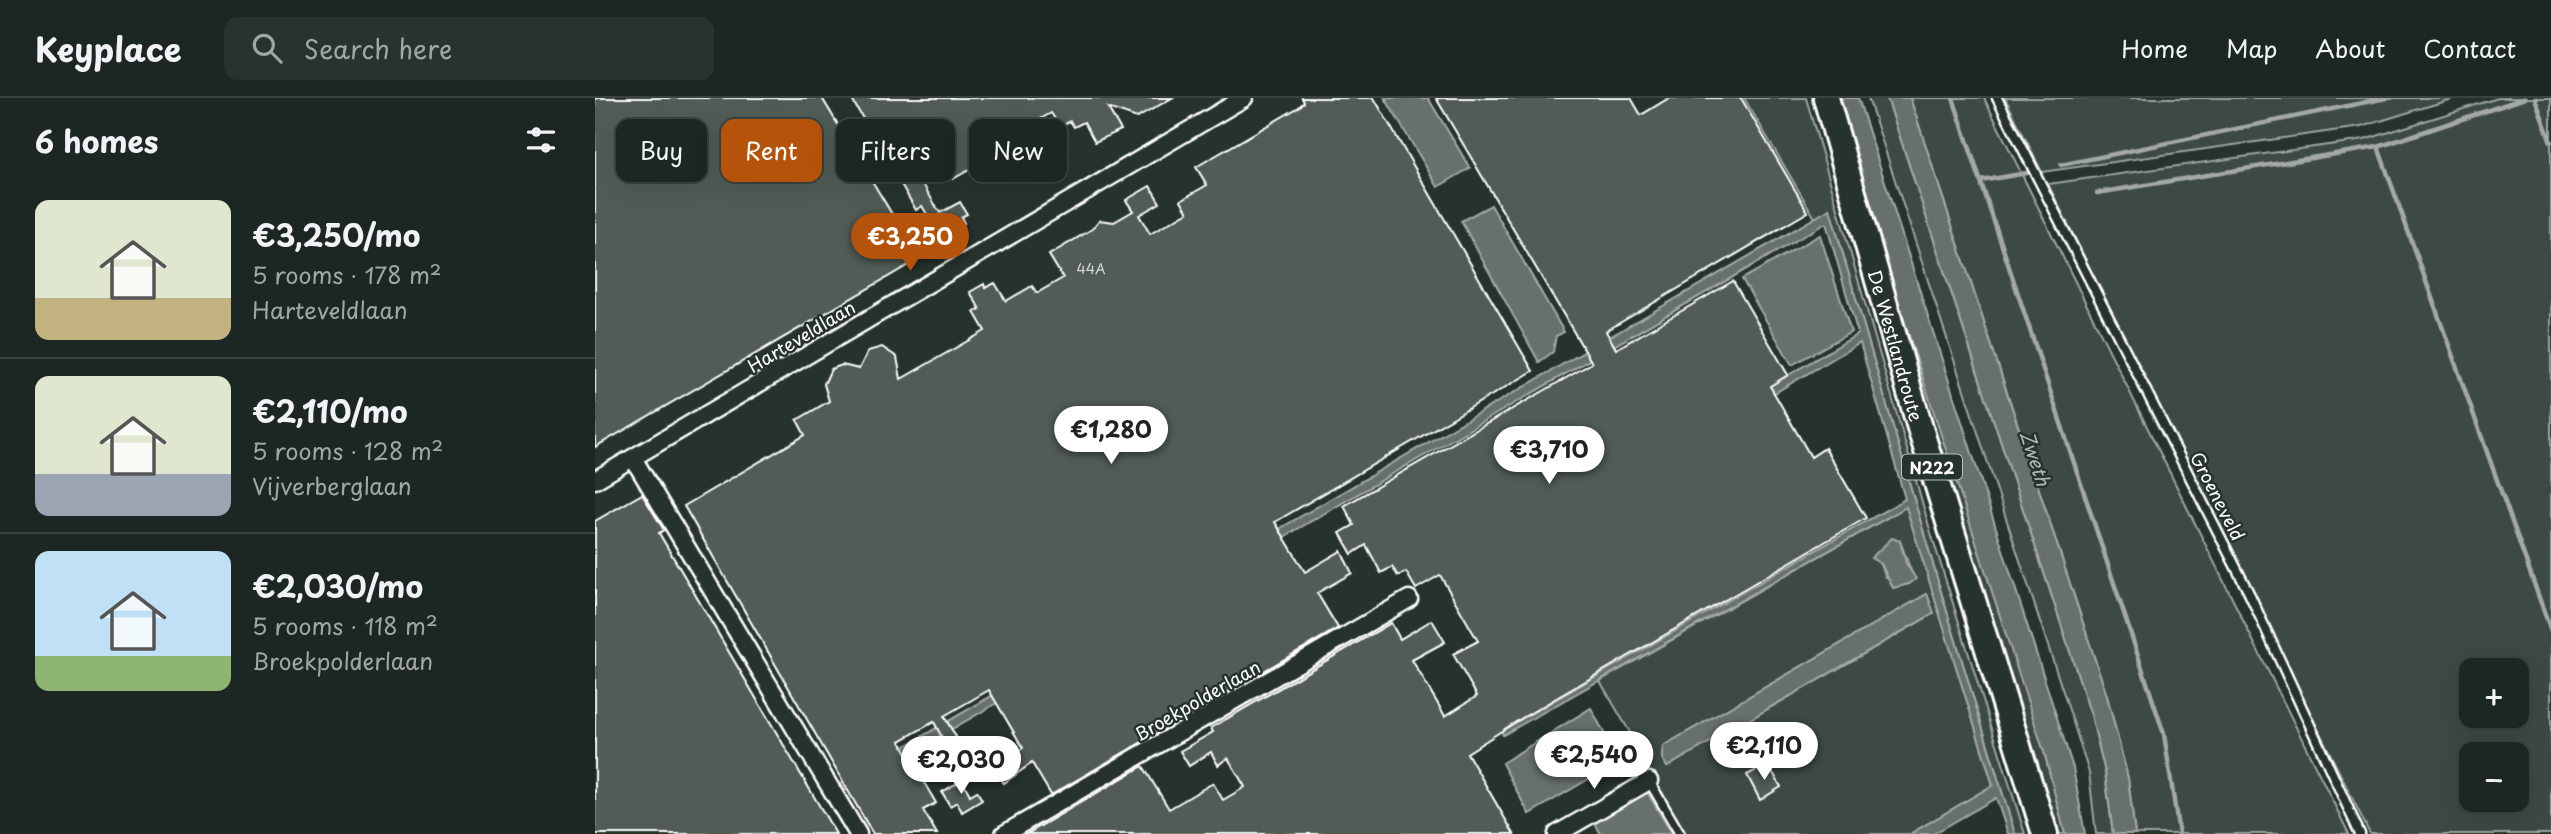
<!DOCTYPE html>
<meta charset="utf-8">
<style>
:root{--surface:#1c2622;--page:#29322f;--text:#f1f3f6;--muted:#a0a5a5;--line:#3a4340;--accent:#b45309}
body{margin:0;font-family:"Playpen Sans",sans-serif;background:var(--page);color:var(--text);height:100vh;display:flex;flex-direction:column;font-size:26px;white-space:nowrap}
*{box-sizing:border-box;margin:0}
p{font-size:23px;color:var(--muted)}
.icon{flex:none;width:38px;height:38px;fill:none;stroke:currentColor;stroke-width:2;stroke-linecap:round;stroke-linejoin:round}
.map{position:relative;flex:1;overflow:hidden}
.panel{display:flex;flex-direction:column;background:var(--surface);width:595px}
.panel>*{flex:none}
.guide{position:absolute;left:21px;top:21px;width:665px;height:63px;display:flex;gap:14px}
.tools{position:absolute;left:1864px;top:560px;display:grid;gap:14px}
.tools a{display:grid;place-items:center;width:70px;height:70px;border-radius:14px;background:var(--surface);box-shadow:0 7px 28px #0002,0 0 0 2px var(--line);font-size:35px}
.price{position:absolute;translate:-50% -60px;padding:0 16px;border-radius:24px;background:#fff;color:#222;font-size:23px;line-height:46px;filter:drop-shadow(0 2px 4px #0008)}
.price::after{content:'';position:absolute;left:50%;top:42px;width:21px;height:16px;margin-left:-10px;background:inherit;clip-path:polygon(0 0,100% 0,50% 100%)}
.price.on{background:var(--accent);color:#fff}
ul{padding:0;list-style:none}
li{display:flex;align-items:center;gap:21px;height:175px;padding:0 35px}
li+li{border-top:2px solid var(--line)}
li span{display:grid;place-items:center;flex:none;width:196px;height:140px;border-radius:14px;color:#555}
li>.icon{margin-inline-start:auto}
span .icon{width:84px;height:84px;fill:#fffc;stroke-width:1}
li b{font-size:30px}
h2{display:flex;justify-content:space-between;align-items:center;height:84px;padding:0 35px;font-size:30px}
.pill{padding:0 24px;border-radius:14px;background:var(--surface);box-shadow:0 7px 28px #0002,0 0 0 2px var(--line);font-size:24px;line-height:63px}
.pill.on{background:var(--accent);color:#fff}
header{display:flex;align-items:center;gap:42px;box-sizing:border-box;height:98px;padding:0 35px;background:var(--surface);border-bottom:2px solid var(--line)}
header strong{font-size:33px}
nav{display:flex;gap:38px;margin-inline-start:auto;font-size:24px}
.search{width:490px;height:63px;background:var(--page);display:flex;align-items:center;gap:18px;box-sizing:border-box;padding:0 24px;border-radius:14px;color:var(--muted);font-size:26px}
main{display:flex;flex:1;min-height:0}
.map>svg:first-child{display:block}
.green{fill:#3e4944;stroke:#9ea4a2;stroke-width:2;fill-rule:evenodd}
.water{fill:#67706c;stroke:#a4a9a7;stroke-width:2}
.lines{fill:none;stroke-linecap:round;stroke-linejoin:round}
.stream{stroke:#a4a9a7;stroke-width:4.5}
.building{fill:#515c57;stroke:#fff;stroke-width:2}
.service-casing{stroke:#fff;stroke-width:13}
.minor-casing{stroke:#fff;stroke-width:21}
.primary-casing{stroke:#fff;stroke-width:30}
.service{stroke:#26332d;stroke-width:8}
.minor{stroke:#26332d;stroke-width:16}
.primary{stroke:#26332d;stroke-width:24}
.labels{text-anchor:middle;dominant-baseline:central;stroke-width:5;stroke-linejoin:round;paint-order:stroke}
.number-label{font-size:14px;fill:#d4d6d5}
.shield{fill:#26332d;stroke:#bec2c0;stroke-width:2}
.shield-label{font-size:16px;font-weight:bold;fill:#fff}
.street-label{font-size:18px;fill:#fff;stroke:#26332d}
.water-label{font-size:19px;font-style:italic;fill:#b3b8b6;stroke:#26332d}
</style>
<header>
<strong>Keyplace</strong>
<div class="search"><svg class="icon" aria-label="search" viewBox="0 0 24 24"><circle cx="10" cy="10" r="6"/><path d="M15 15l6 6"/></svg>Search here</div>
<nav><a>Home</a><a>Map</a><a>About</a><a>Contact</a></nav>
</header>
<main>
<section class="panel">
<h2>6 homes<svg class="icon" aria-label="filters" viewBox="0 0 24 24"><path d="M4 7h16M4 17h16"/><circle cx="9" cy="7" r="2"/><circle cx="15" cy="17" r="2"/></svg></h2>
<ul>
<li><span style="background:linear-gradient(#dfe7d0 70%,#c2b280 0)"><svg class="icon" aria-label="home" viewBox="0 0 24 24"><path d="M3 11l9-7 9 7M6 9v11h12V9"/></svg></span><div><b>€3,250/mo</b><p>5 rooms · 178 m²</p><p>Harteveldlaan</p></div></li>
<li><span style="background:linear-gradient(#dfe7d0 70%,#9aa5b1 0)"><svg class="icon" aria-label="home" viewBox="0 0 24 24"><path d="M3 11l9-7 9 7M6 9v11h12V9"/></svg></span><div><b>€2,110/mo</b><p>5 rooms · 128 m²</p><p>Vijverberglaan</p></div></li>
<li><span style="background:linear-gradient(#bfe0f5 75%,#8fb573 0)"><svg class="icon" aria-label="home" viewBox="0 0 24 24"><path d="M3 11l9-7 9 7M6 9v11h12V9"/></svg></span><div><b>€2,030/mo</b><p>5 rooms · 118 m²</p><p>Broekpolderlaan</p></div></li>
</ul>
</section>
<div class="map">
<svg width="1956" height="736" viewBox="0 0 1956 736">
<rect width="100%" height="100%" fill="#26332d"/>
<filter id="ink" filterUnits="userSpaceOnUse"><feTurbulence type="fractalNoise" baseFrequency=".0143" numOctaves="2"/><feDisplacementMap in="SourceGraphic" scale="14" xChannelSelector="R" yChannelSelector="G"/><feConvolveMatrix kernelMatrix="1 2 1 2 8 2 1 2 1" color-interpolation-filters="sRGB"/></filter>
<g filter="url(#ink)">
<g class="green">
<path d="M1149 0H1211L1336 435 1430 736H1420L1346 494 1235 112 1220 120Z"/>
<path d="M1243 0 1450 657 1470 736H1455L1355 413Z"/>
<path d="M1273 0H1292L1496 617 1510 674 1518 736H1501L1494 675 1479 627Z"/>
<path d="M1315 0H1389L1754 736H1540L1533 680 1512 598Z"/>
<path d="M1410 0H1860L1766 29 1447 74Z"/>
<path d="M1903 0H1956V736H1775L1453 86 1769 42ZM1876 572H1922V618H1876ZM1876 656H1922V702H1876Z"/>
<path d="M1311 409 1375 603 1398 687 1315 736H1078L1053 688 1054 667 1005 583ZM1305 443 1318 478 1314 486 1302 488 1290 478 1286 466ZM1332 496 1338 516 1072 669 1067 660 1068 648Z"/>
</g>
<g class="water">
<path d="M790 0H833L875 70 843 89Z"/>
<path d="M1243 0H1263L1478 670 1490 736H1470L1450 657 1293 173Z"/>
<path d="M1292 0H1315L1512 598 1533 680 1540 736H1518L1510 674 1496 617Z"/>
<path d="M896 107 969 234 961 238 958 254 944 264 866 123Z"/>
<path d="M1235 111 1346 494 1420 736H1413L1401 700 1338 736H1315L1398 687 1311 409 908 637 906 633 1310 401 1265 245 879 471 874 465 1263 236 1231 125 250 693 245 686Z"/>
<path d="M1225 137 1256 234 1197 267 1147 181Z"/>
<path d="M1297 440 1305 443 1311 465 1321 481 1314 486 1298 490 1286 466 1276 460Z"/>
<path d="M1332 496 1339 515 1072 669 1067 660 1068 648Z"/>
<path d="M996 610 1024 663 934 716 907 665Z"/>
<path d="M1052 694 1077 736H1006L999 724Z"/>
</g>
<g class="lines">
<g class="stream">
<path d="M1358 0 1569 636 1584 736"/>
<path d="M1940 0 1956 44"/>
<path d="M1783 49 1956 533"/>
<path d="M1466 67 1791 0"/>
<path d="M1386 83 1437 74"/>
<path d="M1502 95 1783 49 1930 0"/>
</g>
</g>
<g class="building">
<path d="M0 0H227L324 161 0 349Z"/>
<path d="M256 0H577L542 20 513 10 526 32 500 44 489 24 479 29 475 23 465 29 456 15 394 51 400 62 378 75 376 71 358 81 344 60 320 73 345 115 365 104 372 116 366 119 369 125 345 138 327 108 321 112Z"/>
<path d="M707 0H779L938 273 680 424 710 474 746 453 757 475 722 495 743 530 456 697 437 665 409 685 397 668 428 650 394 592 349 618 366 648 355 655 339 624 305 643 341 705 328 712 342 736H278L89 408 210 337 202 322 234 303 229 286 236 271 247 267 264 271 273 253 287 249 302 259 306 281 390 233 379 214 385 211 375 194 389 186 390 190 400 185 411 203 437 188 442 195 468 180 454 157 497 131 504 122 519 124 538 113 531 102 555 88 565 105 544 117 555 136 593 114 586 102 612 87 601 69 704 9 709 4Z"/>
<path d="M841 0H1036L1046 17 1074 0H1146L1213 114 1011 233 1021 251 1138 183 1193 277 1175 288 1216 359 1230 350 1271 420 927 620 872 655 919 736H432L548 668 574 711 618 685 628 702 650 689 633 660 623 667 616 654 594 668 585 653 618 634 616 630 796 525 805 541 837 522 850 544 817 562 850 618 882 598 858 556 883 543 845 477 821 491 811 474 803 478 797 469 786 475 771 447 757 456 745 435 759 427 749 408 997 265Z"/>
<path d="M47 396 69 432 64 435 241 736H0V423Z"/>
<path d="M1173 666 1186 689 1165 702 1152 677Z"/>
<path d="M367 682 375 697 382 693 387 702 367 714 362 704 355 708 347 694Z"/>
</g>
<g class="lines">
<g class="service-casing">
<g id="service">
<path d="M1402 0 1655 497 1765 736"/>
<path d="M1054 683 1085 736"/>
</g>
</g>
<g class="minor-casing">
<g id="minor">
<path d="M38 360 263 736"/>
<path d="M0 382 649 0"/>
<path d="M409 736 814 501"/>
<path d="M962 736 1054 683"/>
</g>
</g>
<g class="primary-casing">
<g id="primary">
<path id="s1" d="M1231 0 1325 330 1450 736"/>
</g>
</g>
<use href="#service" class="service"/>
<use href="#minor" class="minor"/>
<use href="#primary" class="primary"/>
</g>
</g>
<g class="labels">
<g class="number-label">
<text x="496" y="170">44A</text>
</g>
<rect class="shield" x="1307" y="356.5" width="60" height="25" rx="5"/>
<g class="shield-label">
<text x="1337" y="369">N222</text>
</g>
<g class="street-label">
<text transform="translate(206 238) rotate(-31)">Harteveldlaan</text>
<text stroke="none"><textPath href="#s1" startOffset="257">De Westlandroute</textPath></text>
<text transform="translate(1623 398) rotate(63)">Groeneveld</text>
<text transform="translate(602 602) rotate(-30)">Broekpolderlaan</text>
</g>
<g class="water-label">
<text transform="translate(1441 360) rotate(72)">Zweth</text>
</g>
</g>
</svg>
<div class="tools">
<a>+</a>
<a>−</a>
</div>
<b class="price on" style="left:315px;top:175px">€3,250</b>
<b class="price" style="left:516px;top:368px">€1,280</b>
<b class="price" style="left:954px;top:388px">€3,710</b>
<b class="price" style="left:1169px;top:684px">€2,110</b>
<b class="price" style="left:999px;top:693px">€2,540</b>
<b class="price" style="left:366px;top:698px">€2,030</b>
<div class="guide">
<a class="pill">Buy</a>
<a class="pill on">Rent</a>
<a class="pill">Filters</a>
<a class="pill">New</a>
</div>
</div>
</main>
